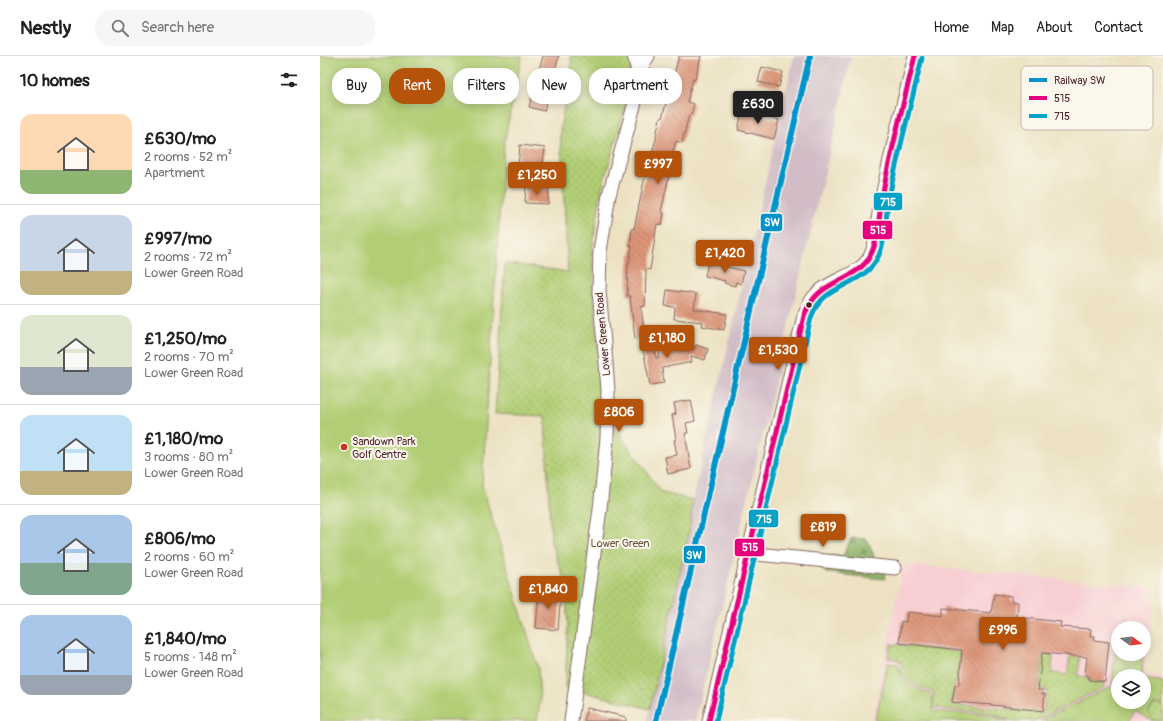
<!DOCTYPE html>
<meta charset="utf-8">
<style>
:root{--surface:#fff;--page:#f6f6f6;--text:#202124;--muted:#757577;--line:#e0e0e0;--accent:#b45309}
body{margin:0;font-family:Pangolin,sans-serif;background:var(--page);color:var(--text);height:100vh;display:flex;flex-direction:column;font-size:15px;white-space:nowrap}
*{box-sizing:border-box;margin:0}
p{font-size:13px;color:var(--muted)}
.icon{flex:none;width:22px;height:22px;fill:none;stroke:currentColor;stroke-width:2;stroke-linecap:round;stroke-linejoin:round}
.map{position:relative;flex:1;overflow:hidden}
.side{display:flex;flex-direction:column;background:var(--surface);width:320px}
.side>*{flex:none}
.guide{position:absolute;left:12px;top:12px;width:380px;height:36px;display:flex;gap:8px}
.needle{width:26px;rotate:105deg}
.tools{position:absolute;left:791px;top:565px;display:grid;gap:8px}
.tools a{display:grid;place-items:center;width:40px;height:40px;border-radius:50%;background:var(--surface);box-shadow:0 2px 10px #0003;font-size:20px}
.price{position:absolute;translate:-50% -34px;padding:0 9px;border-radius:4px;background:var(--accent);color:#fff;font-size:13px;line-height:26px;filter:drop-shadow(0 1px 2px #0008)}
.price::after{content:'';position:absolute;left:50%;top:24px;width:12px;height:9px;margin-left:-6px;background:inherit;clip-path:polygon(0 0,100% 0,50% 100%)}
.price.current{background:#222;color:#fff}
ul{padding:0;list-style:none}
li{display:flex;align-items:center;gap:12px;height:100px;padding:0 20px}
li+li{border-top:1px solid var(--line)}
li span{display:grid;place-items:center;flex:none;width:112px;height:80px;border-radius:12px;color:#555}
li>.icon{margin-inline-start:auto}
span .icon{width:48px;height:48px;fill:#fffc;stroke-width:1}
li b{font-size:17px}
h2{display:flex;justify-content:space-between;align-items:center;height:48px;padding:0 20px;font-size:17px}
.tag{padding:0 14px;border-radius:16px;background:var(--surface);box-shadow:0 2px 10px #0003;font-size:14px;line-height:36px}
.tag.current{background:var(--accent);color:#fff}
header{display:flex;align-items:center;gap:24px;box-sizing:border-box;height:56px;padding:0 20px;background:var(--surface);border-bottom:1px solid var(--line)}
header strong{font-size:19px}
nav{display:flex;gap:22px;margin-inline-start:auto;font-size:14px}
.search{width:280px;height:36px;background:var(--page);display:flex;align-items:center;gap:10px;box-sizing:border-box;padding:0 14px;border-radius:16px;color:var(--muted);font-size:15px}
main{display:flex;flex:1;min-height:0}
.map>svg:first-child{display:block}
.built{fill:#f7cfd3;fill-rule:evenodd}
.industrial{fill:#d2bdc7}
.grass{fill:#b1ce75;stroke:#7e7650}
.forest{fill:url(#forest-firs);stroke:#6b6848}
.park{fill:url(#park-dots);stroke:#7e7650}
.building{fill:url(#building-back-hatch)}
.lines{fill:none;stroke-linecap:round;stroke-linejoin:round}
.street-casing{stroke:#836360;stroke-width:15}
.street{stroke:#fff;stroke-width:13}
.bus-1-casing{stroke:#fbf7ec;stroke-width:8}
.bus-2-casing{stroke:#fbf7ec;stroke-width:8}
.bus-1{stroke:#e5007d;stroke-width:5}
.bus-2{stroke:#04a2c6;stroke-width:5}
.rail-1-casing{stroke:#fbf7ec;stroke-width:9}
.rail-1{stroke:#0092cb;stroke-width:6}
.bus-dot{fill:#4a1f2b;stroke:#fbf7ec;stroke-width:1.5}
.poi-dot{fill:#c8321e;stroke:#fbf7ec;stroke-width:1.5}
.labels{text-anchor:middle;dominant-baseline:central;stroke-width:4;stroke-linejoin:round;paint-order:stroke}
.street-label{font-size:11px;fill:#4a1f2b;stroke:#fbf7ec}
.poi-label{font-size:11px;fill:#4a1f2b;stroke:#fbf7ec;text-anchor:start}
.park-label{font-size:11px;fill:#695441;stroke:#fbf7ec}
.key{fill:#fbf7ec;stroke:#c6b6b2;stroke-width:1}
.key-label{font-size:11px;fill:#4a1f2b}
.line-badge{stroke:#fbf7ec;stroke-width:1.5}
.badge-label{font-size:11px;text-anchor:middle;font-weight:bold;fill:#fff}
</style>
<header>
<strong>Nestly</strong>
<div class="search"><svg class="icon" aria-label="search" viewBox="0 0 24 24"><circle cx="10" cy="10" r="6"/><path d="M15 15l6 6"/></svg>Search here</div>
<nav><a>Home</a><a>Map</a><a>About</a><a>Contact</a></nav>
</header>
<main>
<section class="side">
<h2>10 homes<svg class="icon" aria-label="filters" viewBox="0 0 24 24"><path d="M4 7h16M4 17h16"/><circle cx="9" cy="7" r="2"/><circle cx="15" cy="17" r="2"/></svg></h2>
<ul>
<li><span style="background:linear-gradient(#ffd9b3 70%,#8fb573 0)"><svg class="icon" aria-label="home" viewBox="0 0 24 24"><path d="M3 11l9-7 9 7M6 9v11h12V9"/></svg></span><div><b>£630/mo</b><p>2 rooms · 52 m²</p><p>Apartment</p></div></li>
<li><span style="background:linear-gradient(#c9d6e8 70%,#c2b280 0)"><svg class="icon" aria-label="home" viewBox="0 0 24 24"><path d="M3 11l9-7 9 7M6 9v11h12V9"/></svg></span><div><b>£997/mo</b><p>2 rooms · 72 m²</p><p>Lower Green Road</p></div></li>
<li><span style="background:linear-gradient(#dfe7d0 65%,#9aa5b1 0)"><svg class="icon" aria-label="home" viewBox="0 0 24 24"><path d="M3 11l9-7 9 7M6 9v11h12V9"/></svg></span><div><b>£1,250/mo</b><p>2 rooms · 70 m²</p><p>Lower Green Road</p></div></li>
<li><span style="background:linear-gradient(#bfe0f5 70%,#c2b280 0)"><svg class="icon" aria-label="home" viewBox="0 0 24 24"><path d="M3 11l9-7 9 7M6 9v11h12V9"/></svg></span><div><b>£1,180/mo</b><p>3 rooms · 80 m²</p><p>Lower Green Road</p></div></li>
<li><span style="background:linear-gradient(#a9c7e8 60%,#7fa58c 0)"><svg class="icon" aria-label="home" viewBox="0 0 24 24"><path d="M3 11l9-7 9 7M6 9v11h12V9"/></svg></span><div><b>£806/mo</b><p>2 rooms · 60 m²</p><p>Lower Green Road</p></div></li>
<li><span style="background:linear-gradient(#a9c7e8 75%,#9aa5b1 0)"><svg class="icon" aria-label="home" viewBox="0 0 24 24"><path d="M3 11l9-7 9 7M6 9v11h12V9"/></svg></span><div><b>£1,840/mo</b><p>5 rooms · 148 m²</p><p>Lower Green Road</p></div></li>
</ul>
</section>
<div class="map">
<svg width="843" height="665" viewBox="0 0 843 665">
<defs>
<pattern id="forest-firs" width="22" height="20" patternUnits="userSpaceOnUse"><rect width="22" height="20" fill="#8cb166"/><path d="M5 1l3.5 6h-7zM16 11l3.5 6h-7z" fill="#748f54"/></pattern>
<pattern id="park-dots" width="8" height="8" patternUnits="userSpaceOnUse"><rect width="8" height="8" fill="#b1ce75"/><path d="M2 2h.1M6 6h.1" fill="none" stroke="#9ab065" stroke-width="1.8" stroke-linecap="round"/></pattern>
<pattern id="building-back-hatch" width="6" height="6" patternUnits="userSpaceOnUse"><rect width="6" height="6" fill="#dd9578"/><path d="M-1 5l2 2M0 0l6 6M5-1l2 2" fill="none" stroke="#b57963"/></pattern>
</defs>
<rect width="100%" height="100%" fill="#fbf7ec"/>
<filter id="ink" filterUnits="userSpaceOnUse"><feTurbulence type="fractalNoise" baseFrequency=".025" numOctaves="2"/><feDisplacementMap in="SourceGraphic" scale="8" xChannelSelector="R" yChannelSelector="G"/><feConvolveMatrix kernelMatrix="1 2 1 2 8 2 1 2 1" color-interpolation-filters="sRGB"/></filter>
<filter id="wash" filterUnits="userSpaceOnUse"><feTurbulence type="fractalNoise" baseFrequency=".012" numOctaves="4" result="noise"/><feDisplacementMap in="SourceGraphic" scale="16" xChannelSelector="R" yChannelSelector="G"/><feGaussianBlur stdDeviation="0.9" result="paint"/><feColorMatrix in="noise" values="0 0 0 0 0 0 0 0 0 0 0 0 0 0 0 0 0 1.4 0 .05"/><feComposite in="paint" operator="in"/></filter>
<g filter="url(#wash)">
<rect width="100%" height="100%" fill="#ece2c2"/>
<path class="built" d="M583 508 832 532 833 552 825 618 843 622V665H552ZM798 572H824V598H798ZM798 620H824V646H798Z"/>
<path class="industrial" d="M474 0H531L516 69 375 665H327L369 476 373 444Z"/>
<g class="grass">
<path d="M0 0H202L184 87 162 430 218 612 220 646 217 665H0Z"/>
<path d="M796 588H798V598H823L822 620H798V646H824V622L843 626V665H832L815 655 809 665H720L792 630Z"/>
<path d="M568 607 578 608C577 619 587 628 597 633 602 635 607 636 612 639L613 655 671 659 689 665H555Z"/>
</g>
<path class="forest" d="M531 482 546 483 554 499 553 504 566 515 565 523 506 517 504 511 508 500H523Z"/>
<g class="park">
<path d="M251 0H319L310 16 306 50 281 135 272 195 280 339 279 369 295 372 342 437 373 444 369 476 330 653 245 631 248 571 245 526 231 487 225 360 175 358 185 207 248 216 240 75 251 11Z"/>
<path d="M571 588 641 596 637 627H634L631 648 724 656 727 634 719 632 723 598 733 599 732 617 747 619 750 600 760 602 758 620 768 621V624L784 627 786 630 715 665H693L671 657 613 652 614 637C609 634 604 633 599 631 590 628 584 621 579 614L582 610 579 604 568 602Z"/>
<path d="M834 648 843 649V665C835 665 832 664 828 657Z"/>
</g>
<g id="blocks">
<g class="building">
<path d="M223 0H239L224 55 209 51Z"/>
<path d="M359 0H381L375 24 373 23 367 46 374 48 371 59H369L362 87 356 85 349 111H350L348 120H349L341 156 344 157 342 169 337 168 330 214 326 213 325 250 321 251 325 282 315 283 310 240H307L308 210 312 190H310L312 172 314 173 328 106H329L337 80H336L340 62H342Z"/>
<path d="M442 11 463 16 459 31 438 26Z"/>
<path d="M422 56 459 64 454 83 418 74Z"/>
<path d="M200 89 225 92 222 114 198 111Z"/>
<path d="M206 131 229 133 228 148 205 147Z"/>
<path d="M388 206 424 215 421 228 416 226 415 230 404 227 405 225 385 220Z"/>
<path d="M347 234 376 238 374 253 407 258 404 274 382 270 383 266 354 263 355 251 345 250Z"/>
<path d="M334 281 336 302H339L340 294 360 290 361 295 375 292 376 289 388 293 385 304 371 300 372 306 342 312 344 327 330 329 321 283Z"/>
<path d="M371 344 375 365 366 367 368 377H365L371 413 348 418 345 401 357 399 354 384 356 383 352 359 356 358 354 347Z"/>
<path d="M219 534 241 536 238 574 216 572Z"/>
<path d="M674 538 691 540V545L698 546 697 561 741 566 740 571 771 573 770 580H775L774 584 789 586 785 626 769 624V620L765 619 767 601 722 597 718 634H723L722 638H725L723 655 673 649 632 646 635 629H639L642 594 579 587 581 565 586 566 587 556 623 560V552L671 557Z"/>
<path d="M267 652 306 661V665H264Z"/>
</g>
</g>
</g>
<g filter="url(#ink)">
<use href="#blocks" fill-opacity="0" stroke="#836360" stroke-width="1"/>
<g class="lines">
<g class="street-casing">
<g id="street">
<path d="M318 16 328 0"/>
<path d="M428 497 575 512"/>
<path d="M251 665 280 453 287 382 288 335 286 307 279 236 280 195 289 139 314 50 318 30V16L314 0"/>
<path d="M389 665 484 260C487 251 491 243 498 237 513 222 541 220 551 199 558 184 557 166 560 151 570 100 583 50 595 0"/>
</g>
</g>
<use href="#street" class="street"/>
<g class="bus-1-casing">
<path id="bus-1" d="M389 665 484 260C498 220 537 228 551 198 559 183 559 154 563 136 572 90 584 45 595 0"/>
</g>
<g class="bus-2-casing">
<path id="bus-2" d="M396 665 491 262C503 226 540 233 557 203 567 185 565 161 569 141 579 94 591 48 602 2"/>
</g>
<use href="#bus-1" class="bus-1"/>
<use href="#bus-2" class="bus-2"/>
<g class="rail-1-casing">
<path id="rail-1" d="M336 665 490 0"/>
</g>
<use href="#rail-1" class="rail-1"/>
</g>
</g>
<circle class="bus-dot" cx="489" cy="249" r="3.5"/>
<circle class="poi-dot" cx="24" cy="391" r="4"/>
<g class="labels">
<g class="street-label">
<text transform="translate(283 278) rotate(-95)">Lower Green Road</text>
</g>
<g class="poi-label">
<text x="32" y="385">Sandown Park<tspan x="32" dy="13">Golf Centre</tspan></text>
</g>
<g class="park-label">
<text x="300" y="487">Lower Green</text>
</g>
</g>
<rect x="701" y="10" width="132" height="64" rx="6" class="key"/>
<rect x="709" y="22" width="18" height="4" fill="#0092cb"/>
<rect x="709" y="40" width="18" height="4" fill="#e5007d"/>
<rect x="709" y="58" width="18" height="4" fill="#04a2c6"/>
<g class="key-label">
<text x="734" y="28">Railway SW</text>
<text x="734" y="46">515</text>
<text x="734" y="64">715</text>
</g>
<g class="line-badge">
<rect x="553" y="136" width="30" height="19" rx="4" fill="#04a2c6"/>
<rect x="440" y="157" width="23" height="19" rx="4" fill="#0092cb"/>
<rect x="542" y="164" width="31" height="20" rx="4" fill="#e5007d"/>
<rect x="428" y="453" width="31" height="19" rx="4" fill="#04a2c6"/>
<rect x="414" y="482" width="31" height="19" rx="4" fill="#e5007d"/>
<rect x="363" y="489" width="23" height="19" rx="4" fill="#0092cb"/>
</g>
<g class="badge-label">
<text x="568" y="150">715</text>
<text x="452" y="170">SW</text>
<text x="558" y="178">515</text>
<text x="444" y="467">715</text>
<text x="430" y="495">515</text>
<text x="374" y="503">SW</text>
</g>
</svg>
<div class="tools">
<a><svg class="needle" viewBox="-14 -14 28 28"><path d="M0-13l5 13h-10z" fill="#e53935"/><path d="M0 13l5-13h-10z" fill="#757577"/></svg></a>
<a><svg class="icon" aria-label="layers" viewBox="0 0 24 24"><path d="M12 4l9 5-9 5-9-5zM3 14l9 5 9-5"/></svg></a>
</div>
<b class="price current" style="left:438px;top:69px">£630</b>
<b class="price" style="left:338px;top:129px">£997</b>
<b class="price" style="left:217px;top:140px">£1,250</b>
<b class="price" style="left:405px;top:218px">£1,420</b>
<b class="price" style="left:347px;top:303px">£1,180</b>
<b class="price" style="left:458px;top:315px">£1,530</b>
<b class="price" style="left:299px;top:377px">£806</b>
<b class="price" style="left:503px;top:492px">£819</b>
<b class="price" style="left:228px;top:554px">£1,840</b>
<b class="price" style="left:683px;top:595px">£996</b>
<div class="guide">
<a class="tag">Buy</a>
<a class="tag current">Rent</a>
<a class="tag">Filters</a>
<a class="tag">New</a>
<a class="tag">Apartment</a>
</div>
</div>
</main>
